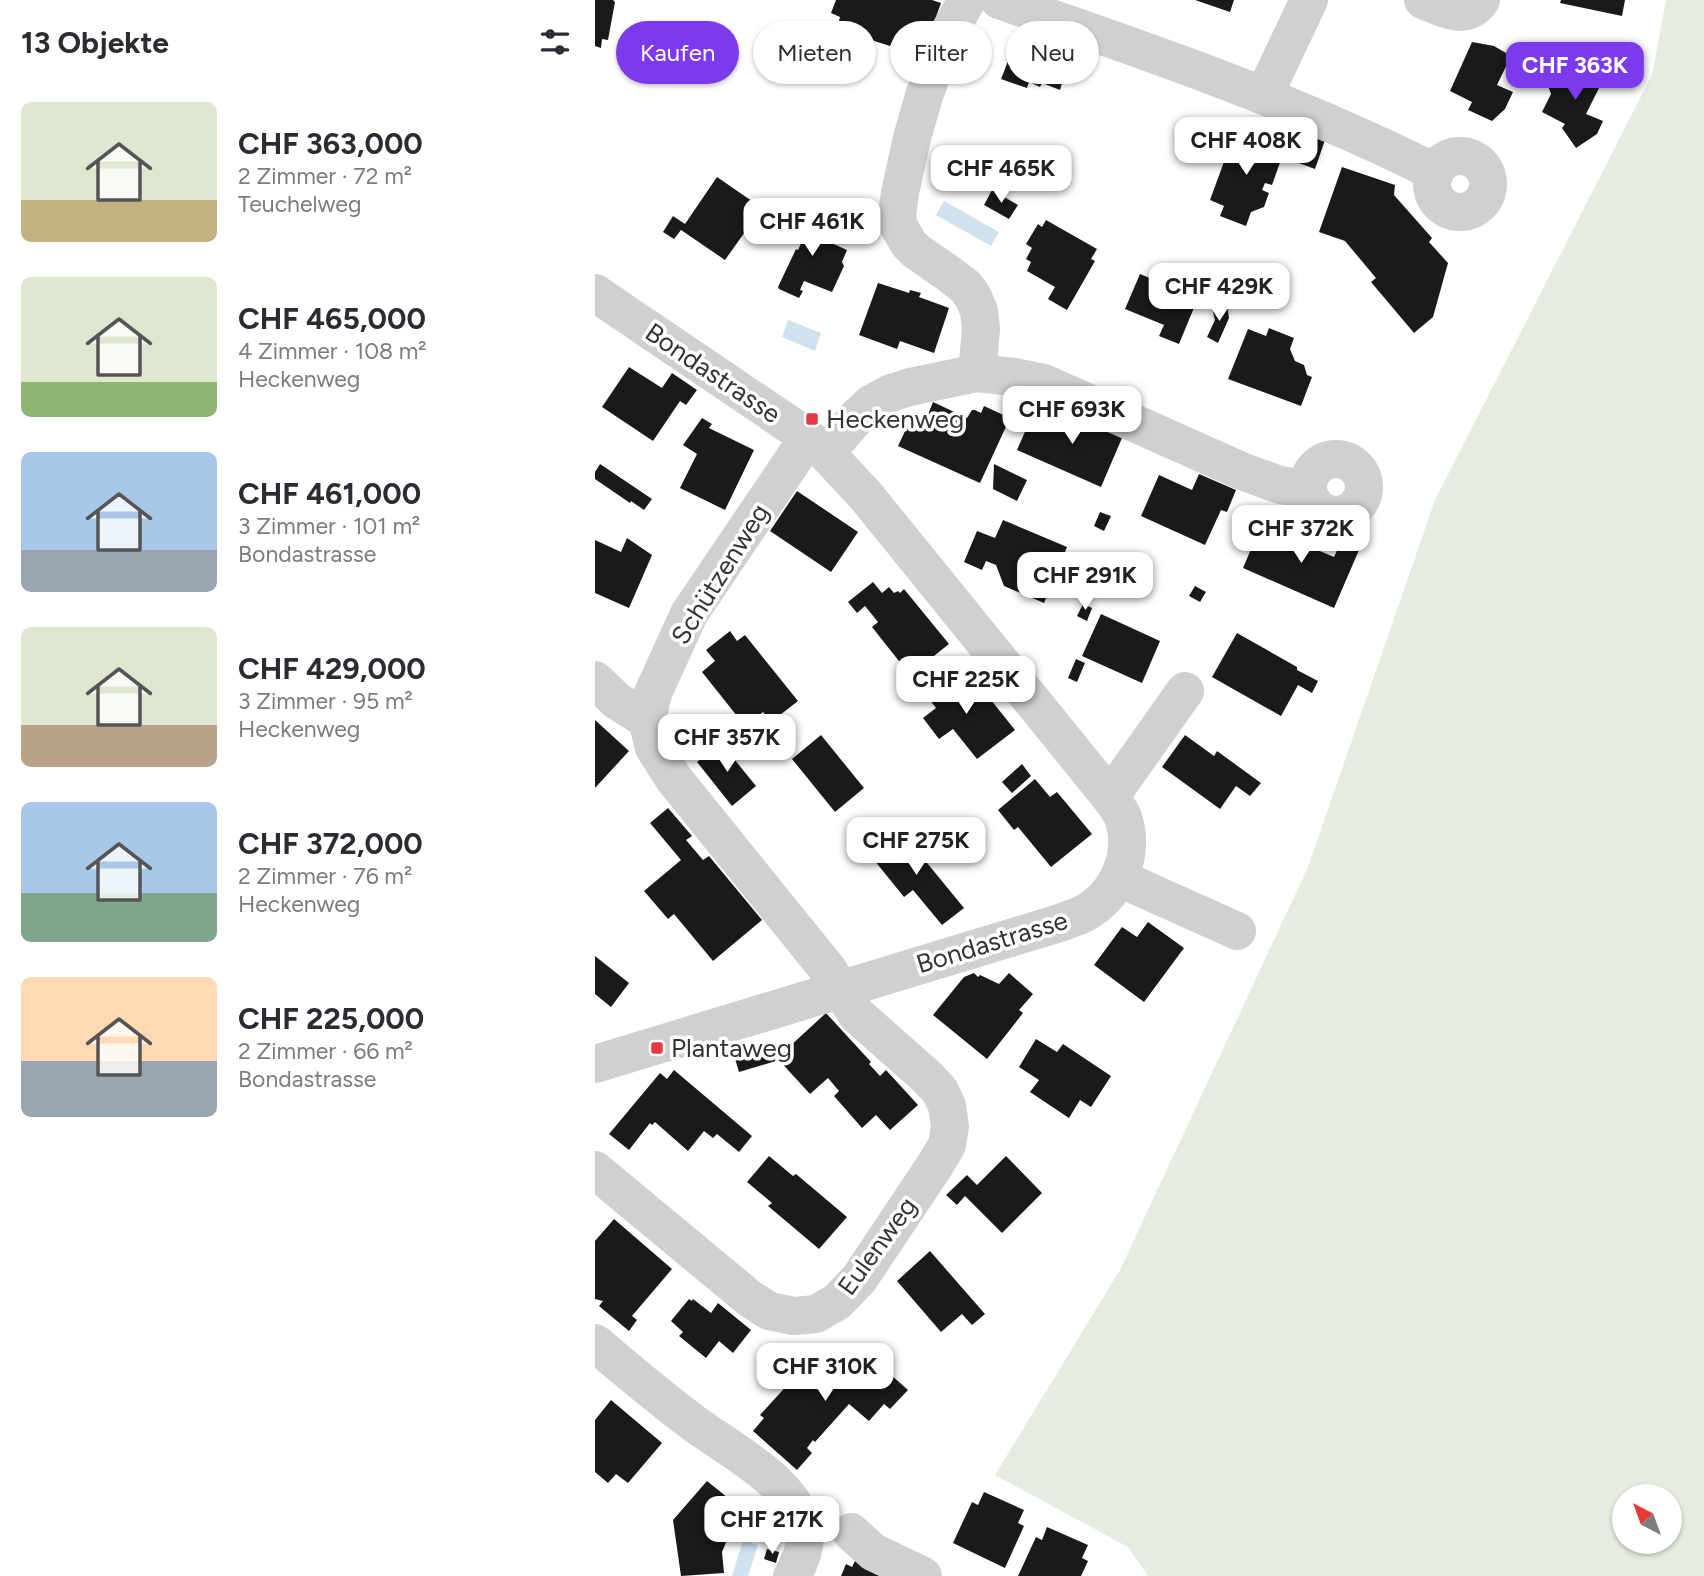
<!DOCTYPE html>
<html lang="de">
<meta charset="utf-8">
<style>
:root{--surface:#fff;--page:#f7f7f7;--text:#2b2b33;--muted:#7c7c81;--accent:#7c3aed}
body{margin:0;font-family:Figtree,sans-serif;background:var(--page);color:var(--text);height:100vh;display:flex;flex-direction:column;font-size:26px;white-space:nowrap}
*{box-sizing:border-box;margin:0}
p{font-size:23px;color:var(--muted)}
.icon{flex:none;width:38px;height:38px;fill:none;stroke:currentColor;stroke-width:2;stroke-linecap:round;stroke-linejoin:round}
.map{position:relative;flex:1;overflow:hidden}
.sheet{display:flex;flex-direction:column;background:var(--surface);width:595px}
.sheet>*{flex:none}
.hud{position:absolute;left:21px;top:21px;width:665px;height:63px;display:flex;gap:14px}
.needle{width:46px;rotate:319deg}
.fabs{position:absolute;left:1017px;top:1484px;display:grid;gap:14px}
.fabs a{display:grid;place-items:center;width:70px;height:70px;border-radius:50%;background:var(--surface);box-shadow:0 2px 5px #0004;font-size:35px}
.price{position:absolute;translate:-50% -60px;padding:0 16px;border-radius:14px;background:#fff;color:#222;font-size:23px;line-height:46px;filter:drop-shadow(0 2px 4px #0008)}
.price::after{content:'';position:absolute;left:50%;top:42px;width:21px;height:16px;margin-left:-10px;background:inherit;clip-path:polygon(0 0,100% 0,50% 100%)}
.price.current{background:var(--accent);color:#fff}
ul{padding:0;list-style:none}
li{display:flex;align-items:center;gap:21px;height:175px;padding:0 21px}
li span{display:grid;place-items:center;flex:none;width:196px;height:140px;border-radius:10px;color:#555}
li>.icon{margin-inline-start:auto}
span .icon{width:84px;height:84px;fill:#fffc;stroke-width:1}
li b{font-size:30px}
h2{display:flex;justify-content:space-between;align-items:center;height:84px;padding:0 21px;font-size:30px}
.chip{padding:0 24px;border-radius:32px;background:var(--surface);box-shadow:0 2px 5px #0004;font-size:24px;line-height:63px}
.chip.current{background:var(--accent);color:#fff}
main{display:flex;flex:1;min-height:0}
.map>svg:first-child{display:block}
.green{fill:#e6ecdf;fill-rule:evenodd}
.water{fill:#cfe2ee}
.building{fill:#1a1a1a}
.lines{fill:none;stroke-linecap:round;stroke-linejoin:round}
.minor{stroke:#d0d0d0;stroke-width:38}
.poi-dot{fill:#e63946;stroke:#fff;stroke-width:2.5}
.labels{text-anchor:middle;dominant-baseline:central;stroke-width:7;stroke-linejoin:round;paint-order:stroke}
.street-label{font-size:26px;fill:#333;stroke:#fff}
.poi-label{font-size:26px;fill:#333;stroke:#fff;text-anchor:start}
</style>
<main>
<section class="sheet">
<h2>13 Objekte<svg class="icon" aria-label="filters" viewBox="0 0 24 24"><path d="M4 7h16M4 17h16"/><circle cx="9" cy="7" r="2"/><circle cx="15" cy="17" r="2"/></svg></h2>
<ul>
<li><span style="background:linear-gradient(#dfe7d0 70%,#c2b280 0)"><svg class="icon" aria-label="home" viewBox="0 0 24 24"><path d="M3 11l9-7 9 7M6 9v11h12V9"/></svg></span><div><b>CHF 363,000</b><p>2 Zimmer · 72 m²</p><p>Teuchelweg</p></div></li>
<li><span style="background:linear-gradient(#dfe7d0 75%,#8fb573 0)"><svg class="icon" aria-label="home" viewBox="0 0 24 24"><path d="M3 11l9-7 9 7M6 9v11h12V9"/></svg></span><div><b>CHF 465,000</b><p>4 Zimmer · 108 m²</p><p>Heckenweg</p></div></li>
<li><span style="background:linear-gradient(#a9c7e8 70%,#9aa5b1 0)"><svg class="icon" aria-label="home" viewBox="0 0 24 24"><path d="M3 11l9-7 9 7M6 9v11h12V9"/></svg></span><div><b>CHF 461,000</b><p>3 Zimmer · 101 m²</p><p>Bondastrasse</p></div></li>
<li><span style="background:linear-gradient(#dfe7d0 70%,#b9a48a 0)"><svg class="icon" aria-label="home" viewBox="0 0 24 24"><path d="M3 11l9-7 9 7M6 9v11h12V9"/></svg></span><div><b>CHF 429,000</b><p>3 Zimmer · 95 m²</p><p>Heckenweg</p></div></li>
<li><span style="background:linear-gradient(#a9c7e8 65%,#7fa58c 0)"><svg class="icon" aria-label="home" viewBox="0 0 24 24"><path d="M3 11l9-7 9 7M6 9v11h12V9"/></svg></span><div><b>CHF 372,000</b><p>2 Zimmer · 76 m²</p><p>Heckenweg</p></div></li>
<li><span style="background:linear-gradient(#ffd9b3 60%,#9aa5b1 0)"><svg class="icon" aria-label="home" viewBox="0 0 24 24"><path d="M3 11l9-7 9 7M6 9v11h12V9"/></svg></span><div><b>CHF 225,000</b><p>2 Zimmer · 66 m²</p><p>Bondastrasse</p></div></li>
</ul>
</section>
<div class="map">
<svg width="1109" height="1576" viewBox="0 0 1109 1576">
<rect width="100%" height="100%" fill="#fff"/>
<path class="green" d="M1071 0H1109V1576H553L533 1547 400 1475 525 1270 713 867 840 500 1057 75ZM1029 1496H1074V1542H1029Z"/>
<g class="water">
<path d="M349 201 404 232 396 246 341 215Z"/>
<path d="M193 320 226 333 220 351 187 337Z"/>
<path d="M148 1540 163 1545 153 1576H137Z"/>
</g>
<g class="building">
<path d="M0 0H18L20 2 13 40 7 39 6 48 0 46Z"/>
<path d="M241 0H337L346 3 330 48 323 51 297 42 295 46 273 39 275 34 259 28 258 30 243 25 245 17 236 13Z"/>
<path d="M600 0H639L635 12Z"/>
<path d="M966 0H1030L1027 16 965 3Z"/>
<path d="M443 42 447 46 448 52 451 53V50L459 45 471 49 475 55 465 90 447 83 445 87 434 82 432 88 406 79 419 46 421 44 427 43 434 47 437 43Z"/>
<path d="M877 42 899 46 916 56 902 85 918 92 910 109 897 121 873 110 877 102 855 91Z"/>
<path d="M973 59 1009 78 991 114 1008 121 1002 134 981 148 967 128 970 124 947 112 956 94 952 83 963 79Z"/>
<path d="M641 129 680 144 677 150 688 154 677 185 670 183 667 190 674 193 669 207 656 212 651 226 625 216 629 206 615 200Z"/>
<path d="M703 131 730 140 720 169 693 159Z"/>
<path d="M747 167 800 185 799 195 837 238 834 242 853 263 838 317 819 333 776 282 781 278 750 241 724 232Z"/>
<path d="M122 177 167 208 130 260 86 230 79 239 68 232 78 216 90 224Z"/>
<path d="M397 190 423 205 414 219 389 205Z"/>
<path d="M201 210 231 223 227 234 230 240 252 250 247 262 249 266 237 292 209 281 205 290 208 291 204 298 184 289 183 287 201 249 203 250 209 237 192 229Z"/>
<path d="M451 220 502 249 496 259 500 261 472 310 453 299 460 287 432 271 436 262 431 259 437 248 431 244 443 224 447 227Z"/>
<path d="M545 274 603 298 584 344 564 336 569 325 530 309Z"/>
<path d="M283 283 314 293 315 290 326 293 324 297 354 308 339 353 305 341 302 349 264 335Z"/>
<path d="M632 305 634 318 623 343 612 337 620 320 617 308Z"/>
<path d="M674 328 699 338 695 349 700 361 709 365 712 375 717 377 706 406 633 379 653 329 671 336Z"/>
<path d="M34 367 67 388 77 373 102 390 91 405 85 401 58 441 7 407Z"/>
<path d="M338 402 372 418 377 410H380L386 413 389 406 415 418 385 483 303 446 319 412 332 417Z"/>
<path d="M461 409 527 438 506 487 422 450 436 418 454 426Z"/>
<path d="M107 418 117 424 114 428 159 450 130 510 85 488 102 454 88 445Z"/>
<path d="M5 464 57 499 49 510 36 501 35 503 0 479V472Z"/>
<path d="M399 464 432 480 422 501 398 489Z"/>
<path d="M604 474 641 490 632 512 626 510 610 545 546 516 564 475 597 490Z"/>
<path d="M202 491 263 532 236 572 175 531Z"/>
<path d="M505 512 516 516 509 531 499 526Z"/>
<path d="M408 520 472 547 449 603 409 586 401 565 391 561 387 570 369 562 382 531 400 538Z"/>
<path d="M665 528 683 536 686 528 723 544 720 549 739 557 746 542 764 550 739 608 648 568Z"/>
<path d="M32 538 57 555 34 608 0 593V540L26 552Z"/>
<path d="M278 582 287 593 294 587 299 593 303 591 305 593 309 589 354 644 315 675 277 627 283 622 270 606 262 613 253 602Z"/>
<path d="M600 586 611 592 605 602 594 596Z"/>
<path d="M488 604 497 608 492 621 482 616Z"/>
<path d="M506 614 565 641 547 683 487 656Z"/>
<path d="M135 631 142 641 150 635 203 701 176 722 168 712 150 726 107 672 120 661 111 650Z"/>
<path d="M642 633 702 667V670L723 681 717 693 703 685 686 716 617 677Z"/>
<path d="M481 659 490 663 482 682 473 678Z"/>
<path d="M351 673 368 695 379 687 388 699 392 695 420 730 382 759 358 729 344 739 328 718 341 708 328 691Z"/>
<path d="M0 720 34 751 0 788Z"/>
<path d="M226 735 269 788 240 812 197 759Z"/>
<path d="M590 735 619 756 622 751 666 783 655 796 641 786 625 809 567 767Z"/>
<path d="M126 743 161 786 137 806 102 762Z"/>
<path d="M427 764 436 776 417 793 407 782Z"/>
<path d="M440 779 455 797 462 792 497 834 456 867 423 827 419 830 403 810Z"/>
<path d="M73 808 97 836 91 840 108 860 114 856 167 920 118 961 79 914 73 919 49 891 86 860 55 823Z"/>
<path d="M305 830 369 908 347 925 318 890 309 897 275 855Z"/>
<path d="M553 922 589 948 549 1002 499 965 527 927 542 937Z"/>
<path d="M0 956 34 983 16 1007 0 994Z"/>
<path d="M379 973 383 977 385 975 404 984 414 973 438 994 424 1010 428 1013 392 1059 338 1015 369 977Z"/>
<path d="M231 1013 276 1062 274 1064 285 1076 291 1070 323 1105 295 1130 281 1115 267 1128 239 1096 244 1091 233 1078 215 1094 182 1058Z"/>
<path d="M441 1039 462 1052 468 1044 516 1076 496 1107 485 1100 474 1118 435 1092 444 1080 424 1067Z"/>
<path d="M175 1041 181 1061 144 1072 138 1052Z"/>
<path d="M79 1070 157 1136 144 1152 122 1134 118 1138 109 1131 93 1151 60 1122 57 1125 55 1123 34 1150 14 1134 65 1073 72 1079Z"/>
<path d="M174 1156 198 1176 201 1174 252 1217 224 1249 173 1206 177 1203 152 1182Z"/>
<path d="M411 1156 447 1193 407 1233 370 1196 362 1205 351 1195 372 1175 382 1185Z"/>
<path d="M19 1219 77 1269 37 1316 42 1320 34 1331 4 1306 8 1301 0 1299V1241Z"/>
<path d="M335 1251 390 1314 377 1325 367 1314 346 1332 302 1281Z"/>
<path d="M94 1299 97 1301 98 1299 116 1313 123 1303 156 1330 138 1353 124 1341 111 1358 84 1336 88 1332 76 1321Z"/>
<path d="M227 1348 251 1369 268 1350 313 1390 295 1409 289 1404 274 1421 254 1404 220 1442 218 1440 212 1448 217 1453 202 1470 158 1431 169 1418 165 1415 196 1381 202 1387 212 1375 207 1370Z"/>
<path d="M16 1400 67 1443 33 1483 21 1474 13 1483 0 1472V1420Z"/>
<path d="M112 1481 148 1510 137 1520 134 1535 127 1552 129 1573 86 1576 78 1520Z"/>
<path d="M389 1492 429 1510 423 1523 429 1526 410 1568 358 1543 377 1502 383 1505Z"/>
<path d="M452 1527 493 1545 487 1558 493 1561 486 1576H423L441 1537 447 1540Z"/>
<path d="M172 1549 184 1552 181 1563 169 1559Z"/>
<path d="M264 1553 312 1576H246L251 1564 257 1567Z"/>
</g>
<g class="lines">
<g class="minor">
<path d="M372 0 348 43 329 96 317 138 305 193 302 216 304 227 314 244 321 251 357 276 371 287 378 297 384 311 386 329 382 373"/>
<path d="M404 0C513 38 623 75 729 121 766 137 804 153 840 173"/>
<path d="M828 0C848 8 870 22 886 0"/>
<path d="M669 95 714 0"/>
<circle cx="865" cy="184" r="28"/>
<path d="M0 293 204 431 231 453 271 496 515 797C519 803 524 809 527 815 542 852 523 896 488 914 482 917 474 919 468 922L0 1064"/>
<path d="M231 453 261 418 276 404 296 393 315 387 382 373 419 377 449 383 649 472 685 485 712 489"/>
<circle cx="741" cy="487" r="28"/>
<path d="M0 680 22 701 52 720"/>
<path d="M515 797 590 691"/>
<path d="M524 878 642 931"/>
<path d="M0 1170 154 1298 174 1311 199 1316 221 1314 243 1301 264 1279 340 1165 352 1145 355 1126 352 1106 345 1091 332 1077 262 1015 234 971 79 779 59 748 52 720 58 693 94 614 202 454 214 439"/>
<path d="M0 1343C33 1371 66 1399 100 1424 135 1450 197 1481 208 1525 213 1544 206 1560 197 1576"/>
<path d="M256 1532 278 1552 328 1576"/>
</g>
</g>
<g class="poi-dot">
<rect x="210" y="412" width="14" height="14" rx="3.5"/>
<rect x="55" y="1041" width="14" height="14" rx="3.5"/>
</g>
<g class="labels">
<g class="street-label">
<text transform="translate(118 373) rotate(34)">Bondastrasse</text>
<text transform="translate(125 574) rotate(-58)">Schützenweg</text>
<text transform="translate(397 942) rotate(-17)">Bondastrasse</text>
<text transform="translate(282 1246) rotate(-54)">Eulenweg</text>
</g>
<g class="poi-label">
<text x="231" y="419">Heckenweg</text>
<text x="76" y="1048">Plantaweg</text>
</g>
</g>
</svg>
<div class="fabs">
<a><svg class="needle" viewBox="-14 -14 28 28"><path d="M0-13l5 13h-10z" fill="#e53935"/><path d="M0 13l5-13h-10z" fill="#7c7c81"/></svg></a>
</div>
<b class="price current" style="left:980px;top:102px">CHF 363K</b>
<b class="price" style="left:651px;top:177px">CHF 408K</b>
<b class="price" style="left:406px;top:205px">CHF 465K</b>
<b class="price" style="left:217px;top:258px">CHF 461K</b>
<b class="price" style="left:624px;top:323px">CHF 429K</b>
<b class="price" style="left:477px;top:446px">CHF 693K</b>
<b class="price" style="left:706px;top:565px">CHF 372K</b>
<b class="price" style="left:490px;top:612px">CHF 291K</b>
<b class="price" style="left:371px;top:716px">CHF 225K</b>
<b class="price" style="left:132px;top:774px">CHF 357K</b>
<b class="price" style="left:321px;top:877px">CHF 275K</b>
<b class="price" style="left:230px;top:1403px">CHF 310K</b>
<b class="price" style="left:177px;top:1556px">CHF 217K</b>
<div class="hud">
<a class="chip current">Kaufen</a>
<a class="chip">Mieten</a>
<a class="chip">Filter</a>
<a class="chip">Neu</a>
</div>
</div>
</main>
